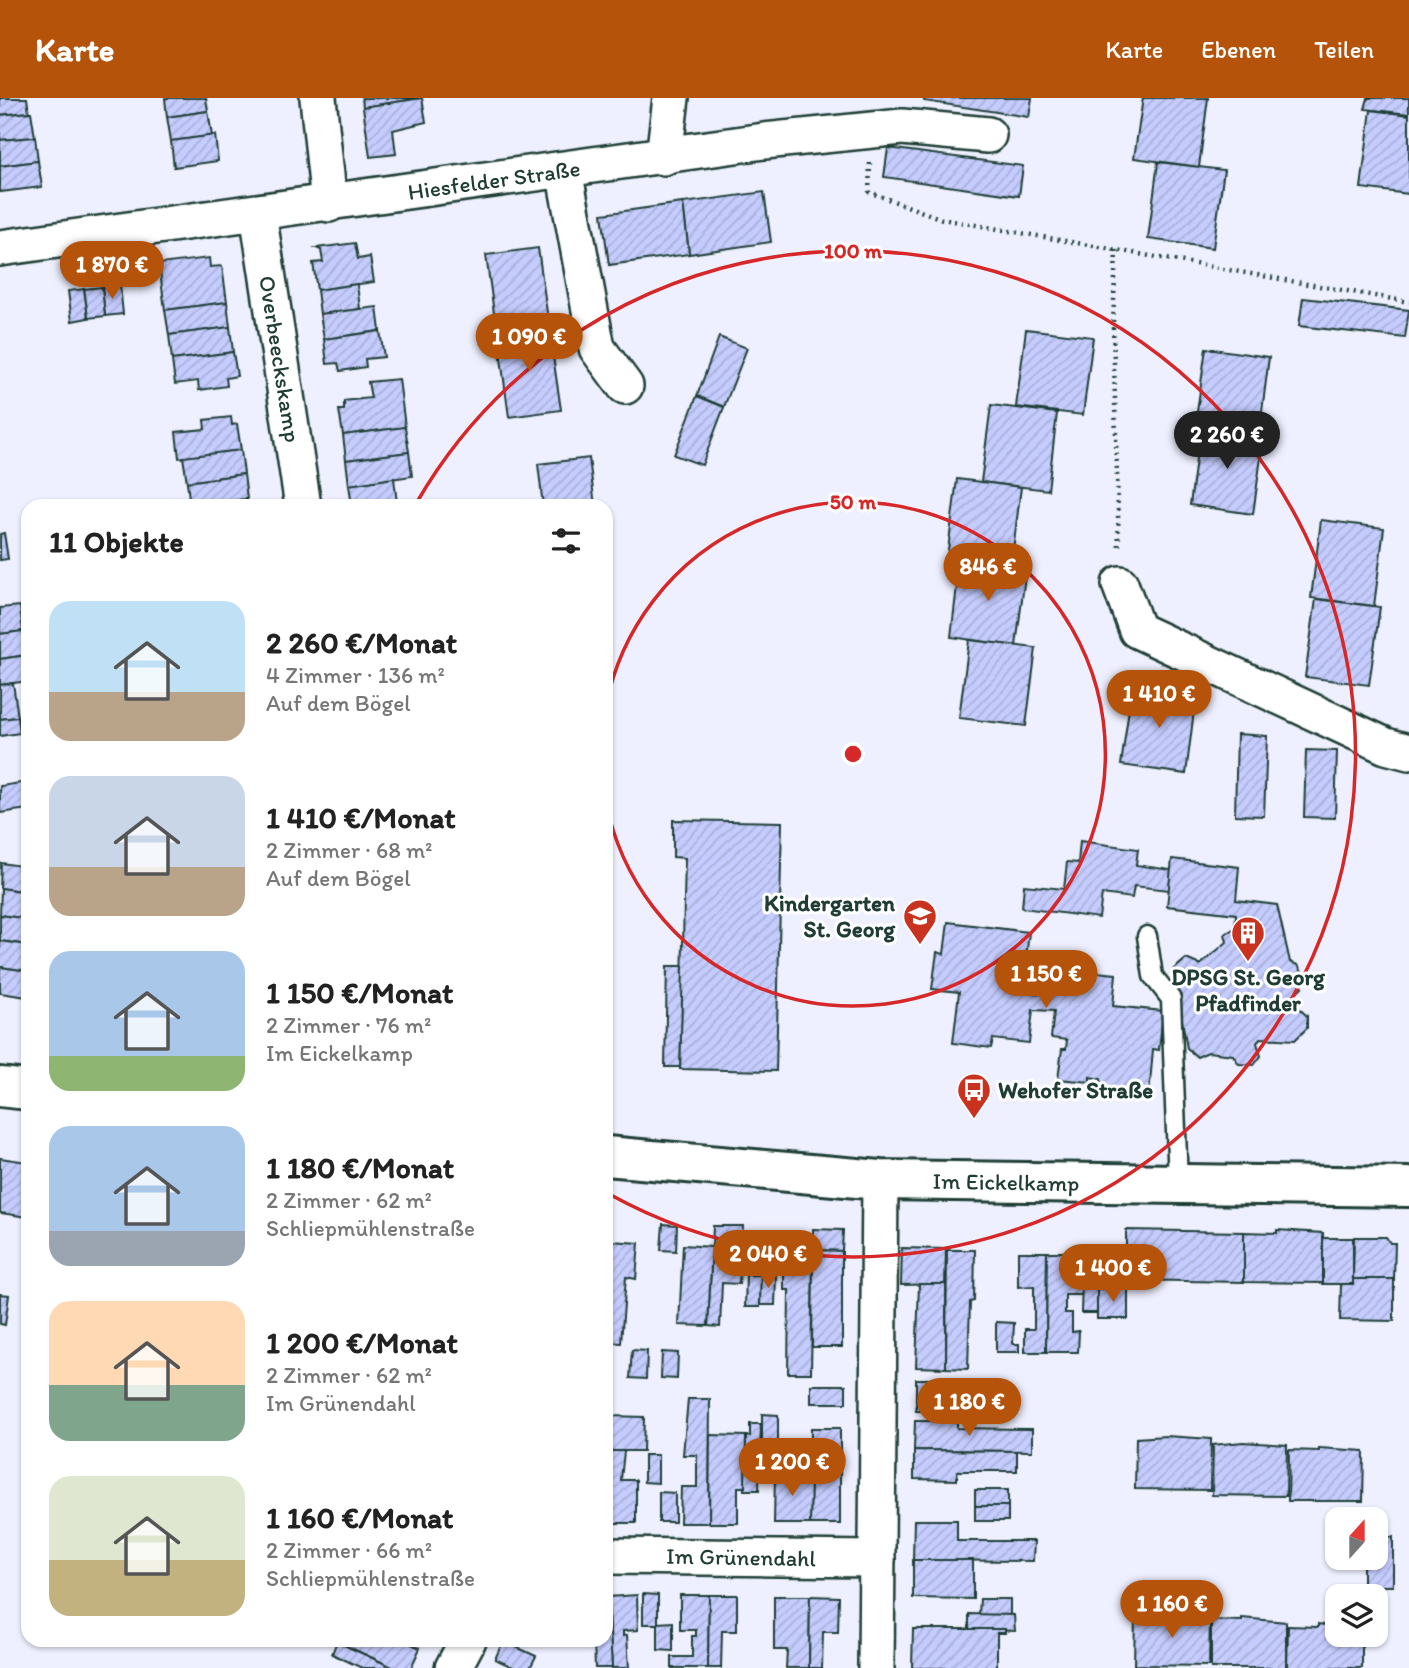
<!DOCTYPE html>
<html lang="de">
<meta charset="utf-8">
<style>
:root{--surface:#fff;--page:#f2f2f2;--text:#222;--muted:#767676;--accent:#b45309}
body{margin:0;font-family:Itim,sans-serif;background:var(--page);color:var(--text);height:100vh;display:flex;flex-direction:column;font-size:26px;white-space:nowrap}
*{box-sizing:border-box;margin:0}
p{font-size:23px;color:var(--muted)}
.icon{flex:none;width:38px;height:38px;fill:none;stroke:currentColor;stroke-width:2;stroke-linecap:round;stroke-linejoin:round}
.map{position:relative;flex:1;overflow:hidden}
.panel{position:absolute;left:21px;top:401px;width:592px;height:1148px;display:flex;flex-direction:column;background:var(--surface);border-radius:21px;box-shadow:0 2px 5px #0004}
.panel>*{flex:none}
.needle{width:46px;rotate:21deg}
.controls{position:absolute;left:1325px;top:1409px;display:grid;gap:14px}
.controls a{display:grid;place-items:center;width:63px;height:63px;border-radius:14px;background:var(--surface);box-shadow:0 2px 5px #0004;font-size:35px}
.price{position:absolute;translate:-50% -60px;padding:0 16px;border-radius:24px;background:var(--accent);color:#fff;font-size:23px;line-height:46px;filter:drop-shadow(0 2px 4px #0008)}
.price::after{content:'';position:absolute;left:50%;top:42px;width:21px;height:16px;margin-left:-10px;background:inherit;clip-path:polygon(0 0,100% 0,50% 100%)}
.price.current{background:#222;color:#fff}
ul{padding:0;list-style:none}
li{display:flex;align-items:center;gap:21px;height:175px;padding:0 28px}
li span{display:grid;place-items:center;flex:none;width:196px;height:140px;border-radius:21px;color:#555}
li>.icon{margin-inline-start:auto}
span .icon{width:84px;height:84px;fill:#fffc;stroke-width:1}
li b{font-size:30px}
h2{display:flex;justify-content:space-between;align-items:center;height:84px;padding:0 28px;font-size:30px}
header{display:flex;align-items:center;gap:42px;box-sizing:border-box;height:98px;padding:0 35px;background:var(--accent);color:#fff}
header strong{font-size:33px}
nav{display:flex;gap:38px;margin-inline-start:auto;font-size:24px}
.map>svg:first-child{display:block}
.building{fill:url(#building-hatch);stroke:#1f3d34;stroke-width:2}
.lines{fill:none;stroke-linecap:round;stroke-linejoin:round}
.lane-casing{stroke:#1f3d34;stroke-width:23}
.street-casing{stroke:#1f3d34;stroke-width:40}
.secondary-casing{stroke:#1f3d34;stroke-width:44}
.path{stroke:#1f3d34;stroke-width:4.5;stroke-dasharray:2 5;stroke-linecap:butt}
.lane{stroke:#fff;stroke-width:18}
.street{stroke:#fff;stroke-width:35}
.secondary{stroke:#fff;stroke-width:38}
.ring{fill:none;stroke:#d62828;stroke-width:3.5}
.labels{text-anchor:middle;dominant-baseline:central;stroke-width:6;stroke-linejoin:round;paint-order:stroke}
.street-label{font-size:23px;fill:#1f3d34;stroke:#fff}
.poi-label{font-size:23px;font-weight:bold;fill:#1f3d34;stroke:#fff;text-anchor:end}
.centre{fill:#d62828;stroke:#fff;stroke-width:3.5}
.ring-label{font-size:21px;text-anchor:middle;font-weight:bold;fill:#d62828;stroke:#fff;stroke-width:6;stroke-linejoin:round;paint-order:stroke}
</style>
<header>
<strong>Karte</strong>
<nav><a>Karte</a><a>Ebenen</a><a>Teilen</a></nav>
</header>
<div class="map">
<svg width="1409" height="1570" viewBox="0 0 1409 1570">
<defs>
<pattern id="building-hatch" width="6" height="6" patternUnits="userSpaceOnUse" patternTransform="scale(1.75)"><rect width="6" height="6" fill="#c5ccfe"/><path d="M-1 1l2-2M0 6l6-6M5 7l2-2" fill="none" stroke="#a9b0da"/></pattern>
</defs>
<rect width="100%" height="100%" fill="#eef0ff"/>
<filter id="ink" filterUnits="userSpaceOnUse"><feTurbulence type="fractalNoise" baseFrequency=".0143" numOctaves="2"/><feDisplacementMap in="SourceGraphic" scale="14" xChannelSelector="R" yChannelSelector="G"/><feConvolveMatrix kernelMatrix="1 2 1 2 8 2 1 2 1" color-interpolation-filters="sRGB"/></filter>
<g filter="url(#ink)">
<g class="building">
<path d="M0 0H27L29 14 0 17Z"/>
<path d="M165 0H206L208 13 167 19Z"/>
<path d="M362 0H422L363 9Z"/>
<path d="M422 0 426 24 393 32 396 56 370 59 363 9Z"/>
<path d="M924 0H1032L1029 19 924 3Z"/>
<path d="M1143 0H1208L1199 69 1134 60Z"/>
<path d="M1368 0H1409V16L1365 11Z"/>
<path d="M1371 12 1409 17V96L1361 90Z"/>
<path d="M208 13 212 38 171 43 167 19Z"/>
<path d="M31 14 35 39 0 42V17Z"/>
<path d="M215 37 218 63 174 69 171 43Z"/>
<path d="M35 39 38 63 0 68V42Z"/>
<path d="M888 50 1023 68 1019 98 884 79Z"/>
<path d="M38 63 42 89 0 94V68Z"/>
<path d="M1158 64 1224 72 1213 150 1148 141Z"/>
<path d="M764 94 771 144 689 156 683 105Z"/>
<path d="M683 105 689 156 609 167 602 116Z"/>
<path d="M355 145 358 161 370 159 374 184 317 192 313 165 323 164 321 152 316 150Z"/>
<path d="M538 150 549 229 497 237 486 157Z"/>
<path d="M209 160 210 169 222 168 227 204 165 212 159 166Z"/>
<path d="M357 186 360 211 320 216 317 192Z"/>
<path d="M120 187 123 216 105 218 102 189Z"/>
<path d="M102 189 105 218 88 220 84 191Z"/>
<path d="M84 191 88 220 72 223 68 193Z"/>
<path d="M1303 200 1409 212 1405 240 1299 228Z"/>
<path d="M227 204 230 229 169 237 165 212Z"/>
<path d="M377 209 380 233 324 241 320 216Z"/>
<path d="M230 229 233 254 172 262 169 237Z"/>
<path d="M549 231 561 312 509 319 498 238Z"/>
<path d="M1026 231 1093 239 1083 317 1016 309Z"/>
<path d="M380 233 384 259 365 261 366 269 340 273 338 265 327 266 324 241Z"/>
<path d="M719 239 747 250 724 309 697 298Z"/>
<path d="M1206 250 1269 259 1259 337 1195 328Z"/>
<path d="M233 254 237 278 226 280 227 288 199 292 198 283 175 286 172 262Z"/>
<path d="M399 281 405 329 343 337 339 312H344V303L371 300 368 284Z"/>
<path d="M697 298 724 309 702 367 674 357Z"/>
<path d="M991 307 1057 315 1048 392 981 384Z"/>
<path d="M231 319 232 327 237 326 241 352 179 360 176 334 205 331 204 322Z"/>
<path d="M405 329 409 354 346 362 343 337Z"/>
<path d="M1200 330 1264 338 1253 416 1190 407Z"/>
<path d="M241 352 244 376 187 384 183 359Z"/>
<path d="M409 354 412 378 349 387 346 362Z"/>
<path d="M589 360 595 408H543L538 366Z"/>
<path d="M244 376 247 401 190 408 187 384Z"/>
<path d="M394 380 397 405 417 402 418 408H352L349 387Z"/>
<path d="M957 381 1021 389 1011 468 947 460Z"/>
<path d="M247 401 248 408H198Z"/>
<path d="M1321 422 1384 430 1374 508 1311 500Z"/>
<path d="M4 435 8 461 0 462V436Z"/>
<path d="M960 462 1026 470 1016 548 951 539Z"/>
<path d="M1316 501 1380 509 1369 587 1305 579Z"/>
<path d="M20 508 23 533 0 536V510Z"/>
<path d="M23 533 27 557 0 561V536Z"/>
<path d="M969 542 1036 550 1026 628 959 620Z"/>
<path d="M27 557 28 583 0 587V561Z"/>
<path d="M13 585 18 619 0 621V587Z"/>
<path d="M1132 589 1196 597 1186 676 1121 667Z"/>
<path d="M18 619 20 635 0 638V621Z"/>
<path d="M1237 636 1267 638 1264 718 1235 717Z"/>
<path d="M1306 652 1337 653 1335 720 1304 719Z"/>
<path d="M28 684V711L0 715V688Z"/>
<path d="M673 722 782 724 776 973 680 971 685 760 673 759Z"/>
<path d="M1080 743 1138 751 1136 767 1171 772 1169 792 1134 788 1132 800 1102 796 1099 820 1022 810 1024 787 1064 791 1067 764 1078 765Z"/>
<path d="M1172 761 1239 769 1236 802 1277 807 1290 864 1298 867 1304 877 1302 889 1289 901 1307 918V930L1295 942 1260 940 1257 945 1261 958 1254 967 1239 966 1233 957 1208 954 1197 959 1187 950 1173 872 1186 861 1200 867 1227 844 1225 836 1235 830 1236 816 1167 808Z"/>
<path d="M1 765 28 769V794L0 790Z"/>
<path d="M1 790 28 794V821L0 817Z"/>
<path d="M0 817 28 821V847L0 843Z"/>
<path d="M948 824 1029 834 1022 894 1043 896 1044 882 1085 886 1086 873 1116 876 1113 908 1163 913 1159 952 1153 951 1149 998 1100 993 1101 981 1090 979V984L1058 981 1062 951H1066L1067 942 1051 940 1054 913 1033 912 1029 945 993 941 991 950 953 945 959 894 932 891 937 854 944 856Z"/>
<path d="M0 843 28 847V873L0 869Z"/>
<path d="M667 868H683L680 969H665Z"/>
<path d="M0 869 28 873 27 899 0 895Z"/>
<path d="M0 1060 28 1064V1119L0 1115Z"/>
<path d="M663 1126 677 1127 676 1153 661 1152Z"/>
<path d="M713 1128H743L739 1186 722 1185 720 1229 708 1228Z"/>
<path d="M813 1131 843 1132 842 1153 813 1152Z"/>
<path d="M1126 1132 1244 1134V1184L1126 1182Z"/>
<path d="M1277 1132 1323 1135V1185L1244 1184V1134L1277 1135Z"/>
<path d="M1354 1139H1386L1390 1145H1395L1394 1181H1353Z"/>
<rect x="1323" y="1140" width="30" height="46"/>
<path d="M606 1143H611L606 1222Z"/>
<path d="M611 1143 639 1145 636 1181 626 1179 621 1245 606 1244Z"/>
<path d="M683 1147 712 1149 708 1228 679 1227Z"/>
<path d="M842 1149V1249H812L813 1152 842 1153Z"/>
<path d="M902 1150 946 1151 945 1186 901 1187Z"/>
<path d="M784 1152H813L811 1275H788L789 1192H784Z"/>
<path d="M947 1152H975L974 1203 970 1204 968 1271 946 1270Z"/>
<path d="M1018 1154H1047L1046 1254H1025V1231H1034V1188L1018 1189Z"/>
<path d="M1047 1154H1076V1182H1082V1197H1065V1215H1072V1234L1079 1233 1078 1254H1046Z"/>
<path d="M746 1177H761L760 1209H745Z"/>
<path d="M761 1177 776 1178 775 1207H760Z"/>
<path d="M1353 1181H1394V1223L1340 1222 1341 1186H1353Z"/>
<path d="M1082 1182H1097V1215H1081Z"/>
<path d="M919 1186H946V1270L916 1269Z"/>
<rect x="1097" y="1191" width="31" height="30"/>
<path d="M0 1196 9 1197 5 1227 0 1226Z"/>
<path d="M996 1224 1014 1225 1013 1246H1019V1254H996Z"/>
<path d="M632 1252 647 1253 646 1281 630 1280Z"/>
<path d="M662 1254 678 1255 677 1281 661 1280Z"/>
<path d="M916 1281H945L946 1297 916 1298Z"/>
<rect x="811" y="1287" width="35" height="18"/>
<path d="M946 1297V1313H916V1298Z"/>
<path d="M688 1301H710L709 1425H680L681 1389H697V1357H683Z"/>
<path d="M762 1316 778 1317V1347H762Z"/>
<path d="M606 1318H609L608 1425H606Z"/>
<path d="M609 1318 644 1319 643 1353H609Z"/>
<path d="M915 1323H957V1330L1032 1331V1353L914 1352Z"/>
<path d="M750 1326H761L759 1392H744L746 1338H750Z"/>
<path d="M811 1330H840V1426H810Z"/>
<path d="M710 1337 746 1338 745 1389H738V1425H709Z"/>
<path d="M1166 1338 1211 1341 1210 1392 1135 1391 1136 1340Z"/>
<path d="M1243 1344 1287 1347 1286 1398 1212 1397 1213 1347Z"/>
<path d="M1319 1350 1364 1353 1363 1403H1288L1289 1352 1319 1353Z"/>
<path d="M914 1352 1017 1353V1373H957V1382L914 1381Z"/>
<path d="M609 1353H624L621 1382H636V1425H608Z"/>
<path d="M644 1357H658V1385L644 1384Z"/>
<path d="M775 1375H811L810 1426H774Z"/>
<rect x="975" y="1392" width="33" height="16"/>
<path d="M659 1394 675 1395V1424H659Z"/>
<rect x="975" y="1408" width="33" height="15"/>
<path d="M914 1422H957V1443H1034L1033 1463 913 1462Z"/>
<path d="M1376 1439H1393V1488H1363V1460H1376Z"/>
<path d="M913 1462H973V1501L913 1500Z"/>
<path d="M643 1496 658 1497V1526H643Z"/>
<path d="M637 1497 638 1532 623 1533V1538L627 1537 629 1570H612L608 1499Z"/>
<path d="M680 1497H709L708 1570H672V1559H692V1538H696V1532H680Z"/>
<path d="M709 1497H737V1533H722L721 1570H708Z"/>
<path d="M774 1498H810L809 1570H786L787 1552H774Z"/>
<path d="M810 1498 839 1499 838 1534H823L822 1570H809Z"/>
<path d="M606 1499H608L612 1570H595L594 1542H606Z"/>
<path d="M980 1501H1010V1517H979Z"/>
<path d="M1165 1515 1210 1518 1209 1568 1134 1567 1135 1517Z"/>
<path d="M969 1516 1014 1517 1015 1533 969 1531Z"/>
<path d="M1242 1520 1286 1524V1570H1211V1522L1242 1523Z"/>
<path d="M673 1524V1553L658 1552V1525Z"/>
<path d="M1318 1526 1337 1529V1536H1362V1570H1287L1288 1528 1318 1529Z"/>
<path d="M913 1531H1005V1535H997V1569L1005 1570H912Z"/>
<path d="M347 1542H403L420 1550 411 1570H394L344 1547Z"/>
<path d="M536 1542H579V1544L536 1546Z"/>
<path d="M337 1543 344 1547 394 1570H362L332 1556Z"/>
<path d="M503 1543 536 1558 530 1570H515L495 1561Z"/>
</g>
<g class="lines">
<g class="lane-casing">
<path id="lane" d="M1147 838 1153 878 1171 901 1178 1086"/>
</g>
<g class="street-casing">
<g id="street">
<path d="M318 0 329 106"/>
<path d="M664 59 671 0"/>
<path d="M564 72 597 250 625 288"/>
<path d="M258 115 303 408"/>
<path d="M0 150 764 43 902 29 988 37"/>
<path d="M1120 486 1137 532 1386 648 1409 654"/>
<path d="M606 1458 877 1461"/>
<path d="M453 1570 468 1542"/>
<path d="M876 1570 880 1082"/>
</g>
</g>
<g class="secondary-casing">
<g id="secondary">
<path d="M0 989 28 992"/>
<path d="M606 1058 880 1082 1408 1089"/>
</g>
</g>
<g class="path">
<path d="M870 65 869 94 942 121 1409 204"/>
<path d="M1116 152 1113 227 1119 452"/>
</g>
<use href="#lane" class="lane"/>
<use href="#street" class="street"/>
<use href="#secondary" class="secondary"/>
</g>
</g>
<g class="ring">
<path d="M606 608A252 252 0 1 1 606 704"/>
<path d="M417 404A503 503 0 1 1 609 1096"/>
</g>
<defs>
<g id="school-pin" transform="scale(1.75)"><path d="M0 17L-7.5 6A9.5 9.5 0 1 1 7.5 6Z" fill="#c8321e" stroke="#fff"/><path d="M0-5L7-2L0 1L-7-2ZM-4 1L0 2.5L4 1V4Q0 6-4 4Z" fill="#fff"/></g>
<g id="building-pin" transform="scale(1.75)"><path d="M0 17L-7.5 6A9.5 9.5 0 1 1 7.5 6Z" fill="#c8321e" stroke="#fff"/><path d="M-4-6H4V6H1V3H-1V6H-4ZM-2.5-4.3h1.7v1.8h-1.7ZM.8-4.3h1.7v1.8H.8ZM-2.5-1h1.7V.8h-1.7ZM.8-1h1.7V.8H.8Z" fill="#fff"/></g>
<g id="bus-pin" transform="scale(1.75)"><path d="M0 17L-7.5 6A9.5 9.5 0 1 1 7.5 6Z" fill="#c8321e" stroke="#fff"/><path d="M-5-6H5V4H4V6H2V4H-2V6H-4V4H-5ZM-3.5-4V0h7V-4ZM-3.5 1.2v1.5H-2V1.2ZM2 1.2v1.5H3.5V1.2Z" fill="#fff"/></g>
</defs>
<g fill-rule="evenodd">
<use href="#school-pin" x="920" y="818"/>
<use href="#building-pin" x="1248" y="835"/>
<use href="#bus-pin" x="974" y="992"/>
</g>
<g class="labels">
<g class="street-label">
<text transform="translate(494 82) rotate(-8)">Hiesfelder Straße</text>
<text transform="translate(280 261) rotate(81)">Overbeeckskamp</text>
<text transform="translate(1006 1084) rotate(1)">Im Eickelkamp</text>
<text transform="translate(741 1459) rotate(1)">Im Grünendahl</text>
</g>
<g class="poi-label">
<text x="895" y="805">Kindergarten<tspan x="895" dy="26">St. Georg</tspan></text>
<text x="1248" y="879" text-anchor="middle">DPSG St. Georg<tspan x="1248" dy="26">Pfadfinder</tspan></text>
<text x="998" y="992" text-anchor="start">Wehofer Straße</text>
</g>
</g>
<circle cx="853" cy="656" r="10" class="centre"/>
<g class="ring-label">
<text x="853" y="160">100 m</text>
<text x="853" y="411">50 m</text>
</g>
</svg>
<div class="controls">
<a><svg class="needle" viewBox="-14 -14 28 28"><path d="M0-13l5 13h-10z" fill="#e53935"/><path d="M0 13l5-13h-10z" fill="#767676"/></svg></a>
<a><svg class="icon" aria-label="layers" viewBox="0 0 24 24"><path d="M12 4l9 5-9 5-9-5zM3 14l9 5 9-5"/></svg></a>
</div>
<b class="price" style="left:112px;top:203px">1 870 €</b>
<b class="price" style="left:529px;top:275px">1 090 €</b>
<b class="price current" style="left:1227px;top:373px">2 260 €</b>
<b class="price" style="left:988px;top:505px">846 €</b>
<b class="price" style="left:1159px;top:632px">1 410 €</b>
<b class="price" style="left:1046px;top:912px">1 150 €</b>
<b class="price" style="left:768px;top:1192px">2 040 €</b>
<b class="price" style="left:1113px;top:1206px">1 400 €</b>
<b class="price" style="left:969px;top:1340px">1 180 €</b>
<b class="price" style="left:792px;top:1400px">1 200 €</b>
<b class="price" style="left:1172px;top:1542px">1 160 €</b>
<section class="panel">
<h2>11 Objekte<svg class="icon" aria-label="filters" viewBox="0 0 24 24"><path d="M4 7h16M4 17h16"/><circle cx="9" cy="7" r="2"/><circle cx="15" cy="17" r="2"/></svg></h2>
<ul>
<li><span style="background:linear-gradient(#bfe0f5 65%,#b9a48a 0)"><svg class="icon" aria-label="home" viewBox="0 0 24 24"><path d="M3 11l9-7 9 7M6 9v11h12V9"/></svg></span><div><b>2 260 €/Monat</b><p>4 Zimmer · 136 m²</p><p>Auf dem Bögel</p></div></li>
<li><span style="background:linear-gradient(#c9d6e8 65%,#b9a48a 0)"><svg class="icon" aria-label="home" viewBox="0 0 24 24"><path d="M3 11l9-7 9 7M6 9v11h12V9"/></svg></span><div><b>1 410 €/Monat</b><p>2 Zimmer · 68 m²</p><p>Auf dem Bögel</p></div></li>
<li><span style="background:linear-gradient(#a9c7e8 75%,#8fb573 0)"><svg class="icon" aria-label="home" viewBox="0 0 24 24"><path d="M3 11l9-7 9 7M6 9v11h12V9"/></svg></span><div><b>1 150 €/Monat</b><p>2 Zimmer · 76 m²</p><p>Im Eickelkamp</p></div></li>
<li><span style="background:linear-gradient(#a9c7e8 75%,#9aa5b1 0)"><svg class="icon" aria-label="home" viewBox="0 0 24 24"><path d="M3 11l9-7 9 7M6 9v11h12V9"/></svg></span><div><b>1 180 €/Monat</b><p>2 Zimmer · 62 m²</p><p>Schliepmühlenstraße</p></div></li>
<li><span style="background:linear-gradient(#ffd9b3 60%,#7fa58c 0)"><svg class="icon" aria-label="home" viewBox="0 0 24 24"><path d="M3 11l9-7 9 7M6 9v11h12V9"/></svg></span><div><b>1 200 €/Monat</b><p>2 Zimmer · 62 m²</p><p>Im Grünendahl</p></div></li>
<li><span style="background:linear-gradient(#dfe7d0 60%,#c2b280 0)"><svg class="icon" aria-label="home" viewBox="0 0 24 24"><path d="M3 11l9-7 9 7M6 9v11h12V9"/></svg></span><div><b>1 160 €/Monat</b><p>2 Zimmer · 66 m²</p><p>Schliepmühlenstraße</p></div></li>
</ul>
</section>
</div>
